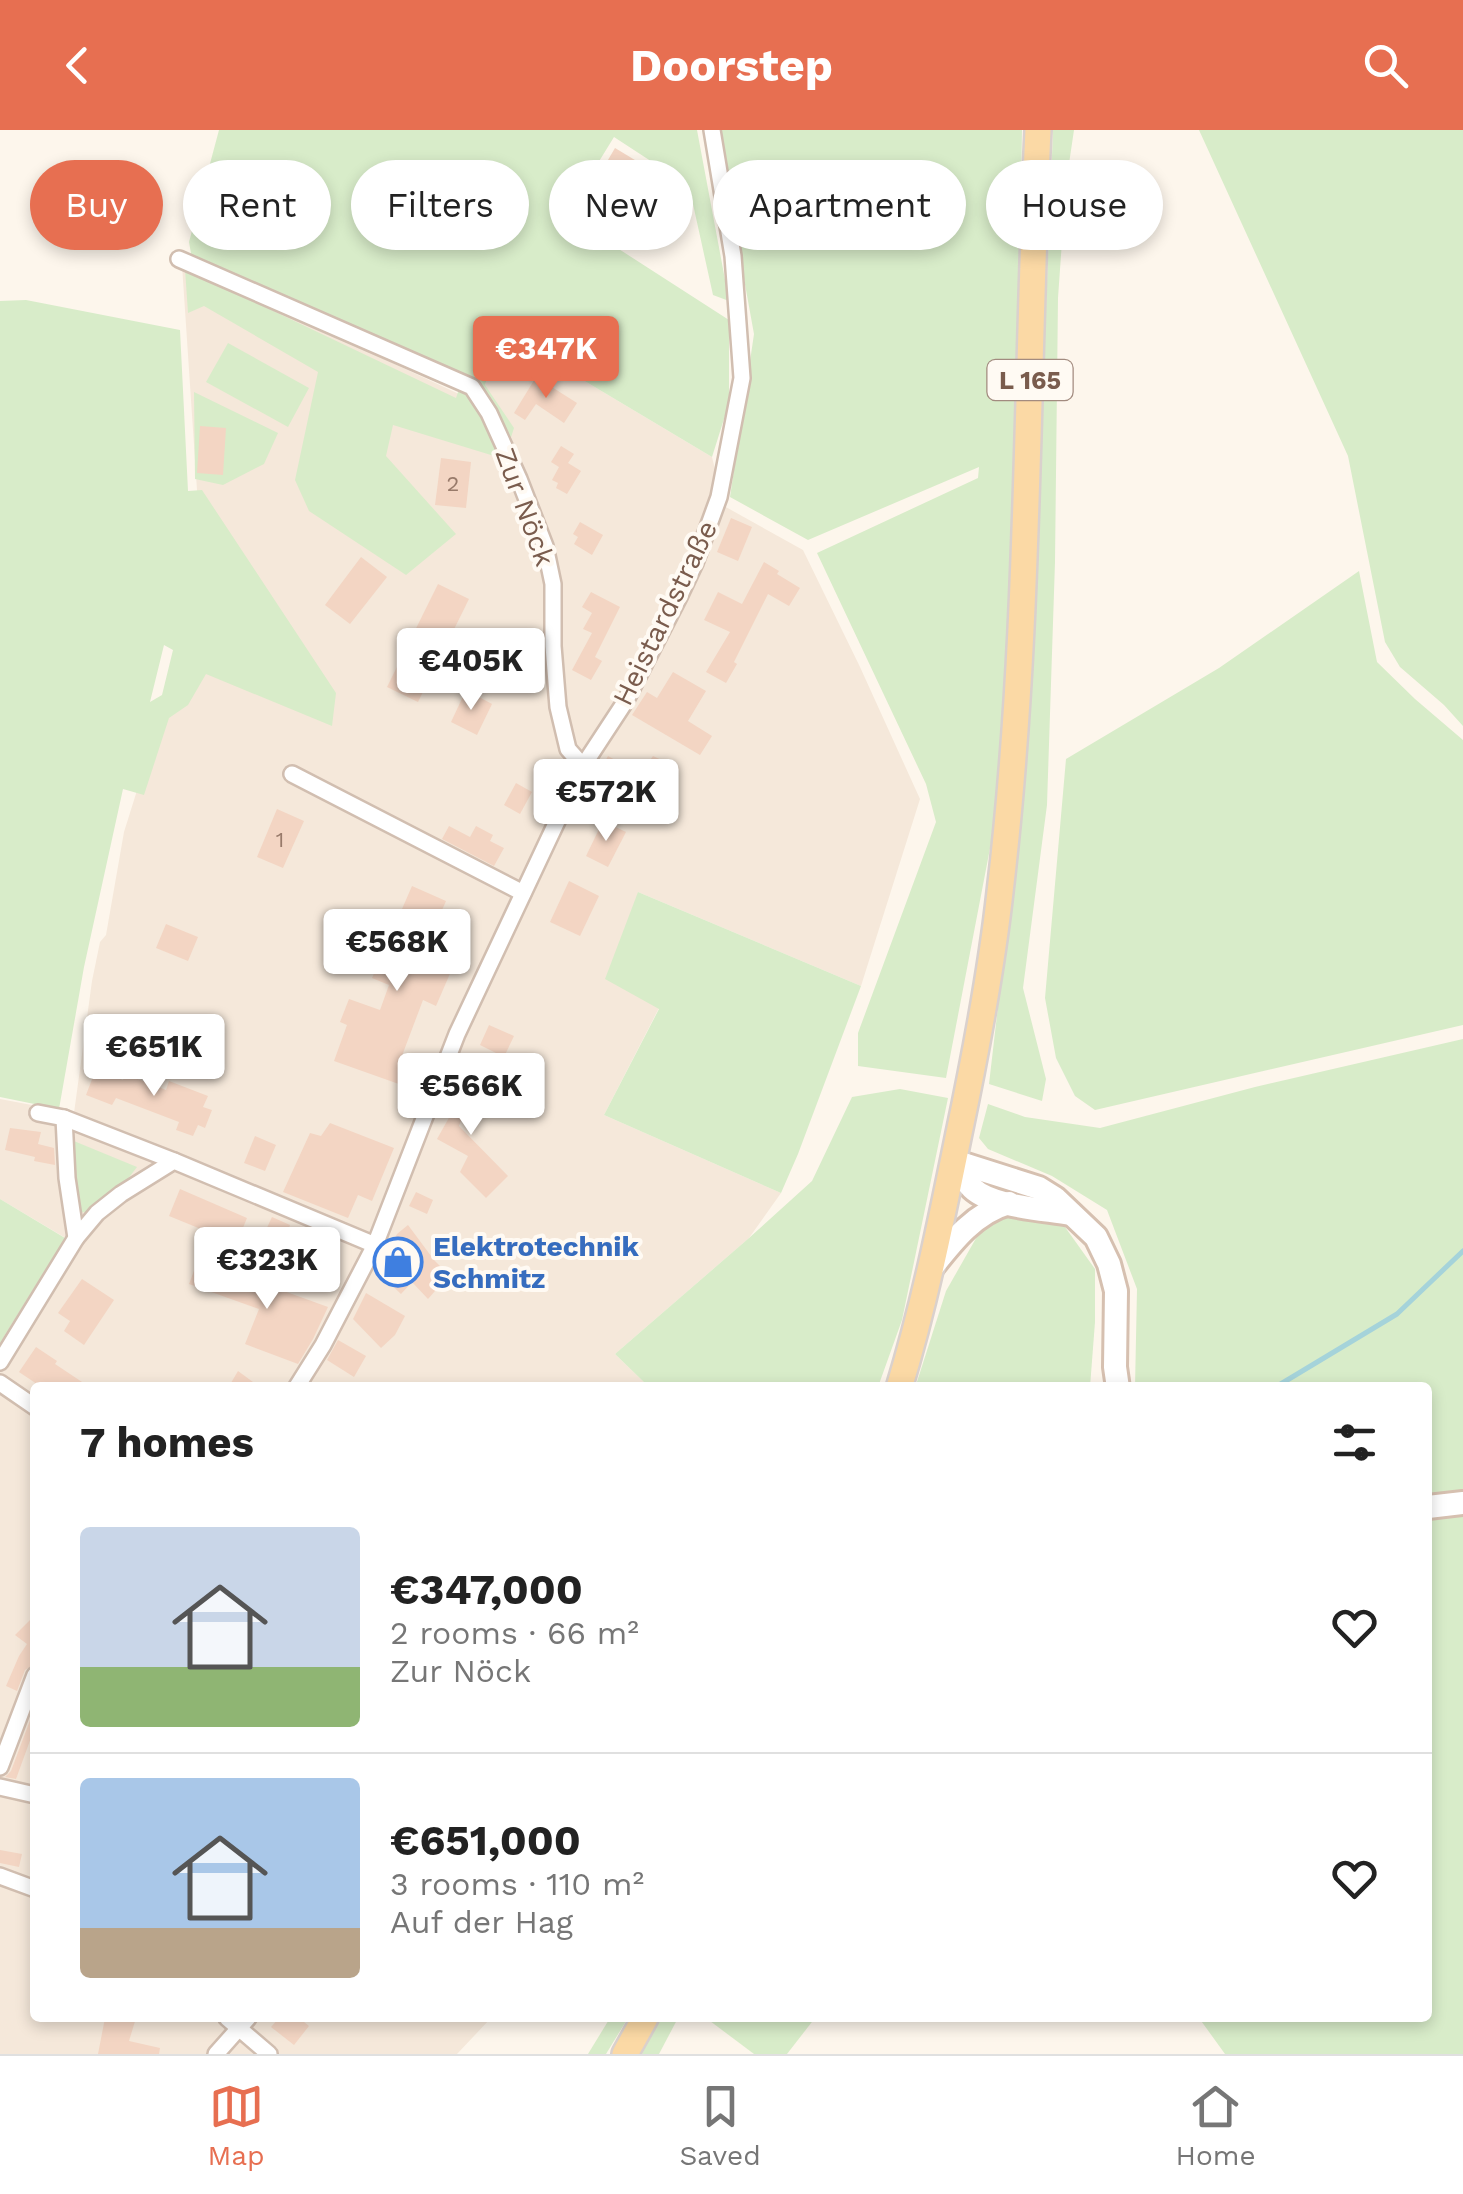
<!DOCTYPE html>
<meta charset="utf-8">
<style>
:root{--surface:#fff;--page:#f6f6f6;--text:#222;--muted:#767676;--line:#e0e0e0;--accent:#e76f51}
body{margin:0;font-family:"Work Sans",sans-serif;background:var(--page);color:var(--text);height:100vh;display:flex;flex-direction:column;font-size:38px;white-space:nowrap}
*{box-sizing:border-box;margin:0}
p{font-size:32px;color:var(--muted)}
.icon{flex:none;width:55px;height:55px;fill:none;stroke:currentColor;stroke-width:2;stroke-linecap:round;stroke-linejoin:round}
.map{position:relative;flex:1;overflow:hidden}
.side{position:absolute;left:30px;top:1252px;width:1402px;height:640px;display:flex;flex-direction:column;background:var(--surface);border-radius:10px;box-shadow:0 5px 15px #0003}
.side>*{flex:none}
.banner{position:absolute;left:30px;top:30px;width:1405px;height:90px;display:flex;gap:20px}
.price{position:absolute;translate:-50% -85px;padding:0 22px;border-radius:10px;background:#fff;color:#222;font-size:32px;line-height:65px;filter:drop-shadow(0 2px 5px #0008)}
.price::after{content:'';position:absolute;left:50%;top:60px;width:30px;height:22px;margin-left:-15px;background:inherit;clip-path:polygon(0 0,100% 0,50% 100%)}
.price.on{background:var(--accent);color:#fff}
ul{padding:0;list-style:none}
li{display:flex;align-items:center;gap:30px;height:250px;padding:0 50px}
li+li{border-top:2px solid var(--line)}
li span{display:grid;place-items:center;flex:none;width:280px;height:200px;border-radius:10px;color:#555}
li>.icon{margin-inline-start:auto}
span .icon{width:120px;height:120px;fill:#fffc;stroke-width:1}
li b{font-size:42px}
h2{display:flex;justify-content:space-between;align-items:center;height:120px;padding:0 50px;font-size:42px}
.tag{padding:0 35px;border-radius:45px;background:var(--surface);box-shadow:0 5px 15px #0003;font-size:35px;line-height:90px}
.tag.on{background:var(--accent);color:#fff}
header{display:flex;justify-content:space-between;align-items:center;height:130px;padding:0 50px;background:var(--accent);color:#fff;font-size:45px;font-weight:700}
.menu{display:flex;justify-content:space-around;align-items:center;height:140px;border-top:2px solid var(--line);background:var(--surface);font-size:28px;color:var(--muted)}
.menu a{display:grid;justify-items:center;gap:5px}
.menu .on{color:var(--accent)}
.map>svg:first-child{display:block}
.residential{fill:#f5e8da}
.green{fill:#d8ecc9;fill-rule:evenodd}
.lines{fill:none;stroke-linecap:round;stroke-linejoin:round}
.stream{stroke:#a5d3da;stroke-width:5}
.building{fill:#f3d5c3}
.minor-casing{stroke:#d1beb0;stroke-width:20}
.secondary-casing{stroke:#d6c0b0;stroke-width:28}
.primary-casing{stroke:#dad1cd;stroke-width:30}
.minor{stroke:#fff;stroke-width:15}
.secondary{stroke:#fff;stroke-width:22}
.primary{stroke:#fbd9a5;stroke-width:25}
.labels{text-anchor:middle;dominant-baseline:central;stroke-width:8;stroke-linejoin:round;paint-order:stroke}
.number-label{font-size:22px;fill:#987a6a}
.shield{fill:#fffaf3;stroke:#a28b7f;stroke-width:2.5}
.shield-label{font-size:25px;font-weight:bold;fill:#7a5c4d}
.street-label{font-size:28px;fill:#7a5c4d;stroke:#fffaf3}
.shop-label{font-size:28px;font-weight:bold;fill:#366cbe;stroke:#fffaf3;text-anchor:start}
</style>
<header><svg class="icon" aria-label="back" viewBox="0 0 24 24"><path d="M15 5l-7 7 7 7"/></svg>Doorstep<svg class="icon" aria-label="search" viewBox="0 0 24 24"><circle cx="10" cy="10" r="6"/><path d="M15 15l6 6"/></svg></header>
<div class="map">
<svg width="1463" height="1924" viewBox="0 0 1463 1924">
<rect width="100%" height="100%" fill="#fdf6ec"/>
<path class="residential" d="M182 135 459 264 485 255 501 201 712 327 724 376 803 420 860 537 920 669 861 856 638 762 659 878 604 985 781 1063 749 1108 615 1224 649 1257 35 1258V1888H491L457 1924H0V1225L69 1110 0 1069V969L74 983 92 851 100 812 106 805 124 702 203 450Z"/>
<g class="green">
<path d="M219 0H697L729 171 713 165 689 56 614 7 566 85 729 190V273L712 327 501 201 485 255 514 298 504 329 393 295 386 326 456 404 406 445 309 381 295 350 318 242 204 176 188 183 185 139 456 268 459 259 192 129 189 112Z"/>
<path d="M717 0H1022L1016 386 1001 661 946 948 858 936V903L936 692 926 654 817 423 978 348 979 337 808 410 730 367 754 204Z"/>
<path d="M1053 0H1074L1066 54 1058 168 1055 432 1047 675 1023 858 1046 949 1042 971 989 954 1024 653 1036 432Z"/>
<path d="M1199 0H1463V596L1444 575 1400 537 1385 512 1348 326Z"/>
<path d="M26 170 180 200 188 361 202 360 336 563 332 596 206 544 188 575 169 588 144 665 123 659 84 837 59 979 0 967V171ZM164 515 173 520 162 565 150 572Z"/>
<path d="M228 213 309 258 288 297 206 252Z"/>
<path d="M194 262 278 303 264 334 223 355 195 349Z"/>
<path d="M1359 441 1377 532 1415 569 1463 610V895L1095 980 1075 966 1056 928 1045 868 1066 629 1219 538Z"/>
<path d="M638 762 861 856 798 1024 781 1063 604 985 659 879 605 849Z"/>
<path d="M1463 909V1362L1428 1366V1258L1135 1257 1137 1159 1107 1080 1052 1046 988 1019 979 1008 988 974 1025 987 1100 998 1255 957Z"/>
<path d="M900 959 948 968 902 1190 878 1257H649L615 1224 749 1108 812 1051 852 967Z"/>
<path d="M69 1009 137 1037 117 1063 92 1083 79 1082Z"/>
<path d="M0 1069 65 1108 0 1213Z"/>
<path d="M1015 1081 1065 1097 1095 1139V1192L1090 1257 915 1258 946 1161 979 1103Z"/>
<path d="M1463 1385V1924H1225L1199 1888H1428V1389Z"/>
<path d="M610 1888H628L606 1924H588Z"/>
<path d="M659 1888H678L659 1924H642Z"/>
<path d="M706 1888H815L787 1924H754Z"/>
</g>
<g class="lines">
<path class="stream" d="M1274 1258 1397 1184 1463 1121"/>
</g>
<g class="building">
<path d="M615 18 668 50 637 103 584 71Z"/>
<path d="M536 247 577 273 564 293 536 274 525 290 514 283Z"/>
<path d="M200 296 226 298 223 345 197 343Z"/>
<path d="M561 316 574 324 568 333 581 341 567 364 556 358 558 353 552 350 559 337 551 332Z"/>
<path d="M441 328 471 332 466 378 435 375Z"/>
<path d="M731 388 752 397 738 431 717 422Z"/>
<path d="M580 392 603 405 592 425 574 414 578 407 573 404Z"/>
<path d="M361 427 387 447 350 494 325 475Z"/>
<path d="M764 432 779 441 777 444 800 458 789 476 768 464 734 532 737 534 726 553 706 542 730 502 704 490 718 462 742 474Z"/>
<path d="M438 454 469 469 418 572 387 557Z"/>
<path d="M591 462 620 477 595 527 602 531 591 550 572 540 592 503 583 499 592 483 582 477Z"/>
<path d="M673 542 706 561 688 591 712 606 700 625 632 585 647 562 657 568Z"/>
<path d="M466 560 492 574 477 605 451 592Z"/>
<path d="M608 626 641 644 653 626 679 638 654 682 633 670 626 672 612 665 601 685 586 676 599 652 595 650Z"/>
<path d="M516 653 532 662 520 684 504 675Z"/>
<path d="M277 679 304 691 283 738 257 727Z"/>
<path d="M603 691 626 702 608 737 586 726Z"/>
<path d="M449 696 470 707 476 696 493 705 490 711 504 718 494 736 442 709Z"/>
<path d="M569 751 599 766 580 806 550 792Z"/>
<path d="M412 756 446 771 425 819 455 832 436 876 423 870 400 931 418 938 410 958 334 931 347 895 340 892 349 869 380 880 389 855 372 848Z"/>
<path d="M166 794 198 807 188 831 156 818Z"/>
<path d="M489 895 514 906 504 927 480 915Z"/>
<path d="M96 939 123 950 125 944 166 960 169 951 208 966 203 977 212 980 205 998 198 995 193 1006 176 1000 179 992 116 968 112 975 86 965Z"/>
<path d="M459 942 493 954 488 967 471 961 459 996 508 1046 486 1068 460 1042 468 1026 437 1009 455 977 448 975Z"/>
<path d="M330 993 394 1018 372 1071 358 1065 348 1088 283 1062 310 1003 321 1006Z"/>
<path d="M10 998 41 1002 38 1014 54 1018 55 1035 34 1031 35 1027 5 1020Z"/>
<path d="M255 1006 276 1015 265 1041 244 1033Z"/>
<path d="M180 1059 247 1088 238 1110 214 1100 213 1104 169 1086Z"/>
<path d="M416 1062 433 1070 427 1084 409 1076Z"/>
<path d="M272 1087 290 1095 289 1098 320 1111 310 1135 279 1122 277 1127 257 1119Z"/>
<path d="M408 1095 434 1130 449 1145 428 1169 412 1152 401 1164 377 1141 397 1104Z"/>
<path d="M198 1130 328 1177 313 1209 298 1234 245 1214 259 1179 189 1154Z"/>
<path d="M82 1149 114 1170 84 1215 64 1201 70 1191 58 1183Z"/>
<path d="M366 1163 405 1186 395 1205 381 1218 353 1189Z"/>
<path d="M338 1210 366 1226 354 1247 327 1230Z"/>
<path d="M36 1217 57 1231 55 1234 91 1258H43L19 1242Z"/>
<path d="M238 1241 261 1258H228Z"/>
<path d="M35 1485V1534L25 1540 17 1561 6 1556 19 1526 27 1514 15 1505Z"/>
<path d="M35 1577V1605H32L16 1649 5 1647 11 1641Z"/>
<path d="M0 1720 22 1724 19 1737 0 1733Z"/>
<path d="M105 1888H136L129 1911 160 1918 159 1924H98Z"/>
<path d="M279 1888H299L309 1896 294 1915 271 1897Z"/>
</g>
<g class="lines">
<g class="minor-casing">
<g id="minor">
<path d="M179 129 472 257 489 283 519 349 545 416 553 454V516L558 577 568 619 583 636"/>
<path d="M292 644 523 763"/>
<path d="M38 983 64 988 174 1031"/>
<path d="M64 988 67 1048 76 1108"/>
<path d="M0 1232 76 1108 97 1083 121 1064 174 1031 375 1115"/>
<path d="M0 1253 35 1277"/>
<path d="M296 1258 323 1215 375 1115 457 904 583 636 625 572 679 467 695 433 719 367 742 248 733 126 712 0"/>
<path d="M0 1637 35 1545"/>
<path d="M0 1657 35 1665"/>
<path d="M0 1746 35 1759"/>
<path d="M227 1888 269 1924"/>
<path d="M216 1924 248 1888"/>
</g>
</g>
<g class="secondary-casing">
<g id="secondary">
<path d="M954 1031 1039 1058 1055 1068 1096 1107 1109 1134 1116 1161 1115 1237 1118 1258"/>
<path d="M954 1031C959 1040 964 1050 972 1058 992 1077 1043 1079 1071 1084"/>
<path d="M930 1140C952 1112 974 1083 1009 1073"/>
<path d="M1428 1377 1463 1373"/>
</g>
</g>
<g class="primary-casing">
<g id="primary">
<path d="M899 1258C924 1176 941 1092 958 1008 975 927 991 844 1000 762 1030 509 1026 254 1038 0"/>
<path d="M625 1924 645 1888"/>
</g>
</g>
<use href="#minor" class="minor"/>
<use href="#secondary" class="secondary"/>
<use href="#primary" class="primary"/>
</g>
<defs>
<g id="shop-ring" transform="scale(2.5)"><circle r="9.5" fill="#fffaf3" stroke="#3f7fe0" stroke-width="1.5"/><path d="M-5-2.5h2.3a2.7 3.5 0 0 1 5.4 0H5L5.5 6h-11ZM-1.5-2.5h3a1.5 2.3 0 0 0-3 0Z" fill="#3f7fe0"/></g>
</defs>
<g fill-rule="evenodd">
<use href="#shop-ring" x="398" y="1132"/>
</g>
<g class="labels">
<g class="number-label">
<text x="453" y="353">2</text>
<text x="280" y="709">1</text>
</g>
<rect class="shield" x="987.5" y="230" width="85" height="40" rx="8"/>
<g class="shield-label">
<text x="1030" y="250">L 165</text>
</g>
<g class="street-label">
<text transform="translate(525 377) rotate(70)">Zur Nöck</text>
<text transform="translate(665 483) rotate(-64)">Heistardstraße</text>
</g>
<g class="shop-label">
<text x="433" y="1116">Elektrotechnik<tspan x="433" dy="32">Schmitz</tspan></text>
</g>
</g>
</svg>
<b class="price on" style="left:546px;top:271px">€347K</b>
<b class="price" style="left:471px;top:583px">€405K</b>
<b class="price" style="left:606px;top:714px">€572K</b>
<b class="price" style="left:397px;top:864px">€568K</b>
<b class="price" style="left:154px;top:969px">€651K</b>
<b class="price" style="left:471px;top:1008px">€566K</b>
<b class="price" style="left:267px;top:1182px">€323K</b>
<div class="banner">
<a class="tag on">Buy</a>
<a class="tag">Rent</a>
<a class="tag">Filters</a>
<a class="tag">New</a>
<a class="tag">Apartment</a>
<a class="tag">House</a>
</div>
<section class="side">
<h2>7 homes<svg class="icon" aria-label="filters" viewBox="0 0 24 24"><path d="M4 7h16M4 17h16"/><circle cx="9" cy="7" r="2"/><circle cx="15" cy="17" r="2"/></svg></h2>
<ul>
<li><span style="background:linear-gradient(#c9d6e8 70%,#8fb573 0)"><svg class="icon" aria-label="home" viewBox="0 0 24 24"><path d="M3 11l9-7 9 7M6 9v11h12V9"/></svg></span><div><b>€347,000</b><p>2 rooms · 66 m²</p><p>Zur Nöck</p></div><svg class="icon" aria-label="heart" viewBox="0 0 24 24"><path d="M12 20l-8-8c-3-5 5-10 8-4 3-6 11-1 8 4z"/></svg></li>
<li><span style="background:linear-gradient(#a9c7e8 75%,#b9a48a 0)"><svg class="icon" aria-label="home" viewBox="0 0 24 24"><path d="M3 11l9-7 9 7M6 9v11h12V9"/></svg></span><div><b>€651,000</b><p>3 rooms · 110 m²</p><p>Auf der Hag</p></div><svg class="icon" aria-label="heart" viewBox="0 0 24 24"><path d="M12 20l-8-8c-3-5 5-10 8-4 3-6 11-1 8 4z"/></svg></li>
</ul>
</section>
</div>
<nav class="menu">
<a class="on"><svg class="icon" aria-label="map" viewBox="0 0 24 24"><path d="M3 6l6-2 6 2 6-2v14l-6 2-6-2-6 2zM9 4v14M15 6v14"/></svg>Map</a>
<a><svg class="icon" aria-label="saved" viewBox="0 0 24 24"><path d="M7 4h10v16l-5-4-5 4z"/></svg>Saved</a>
<a><svg class="icon" aria-label="home" viewBox="0 0 24 24"><path d="M3 11l9-7 9 7M6 9v11h12V9"/></svg>Home</a>
</nav>
